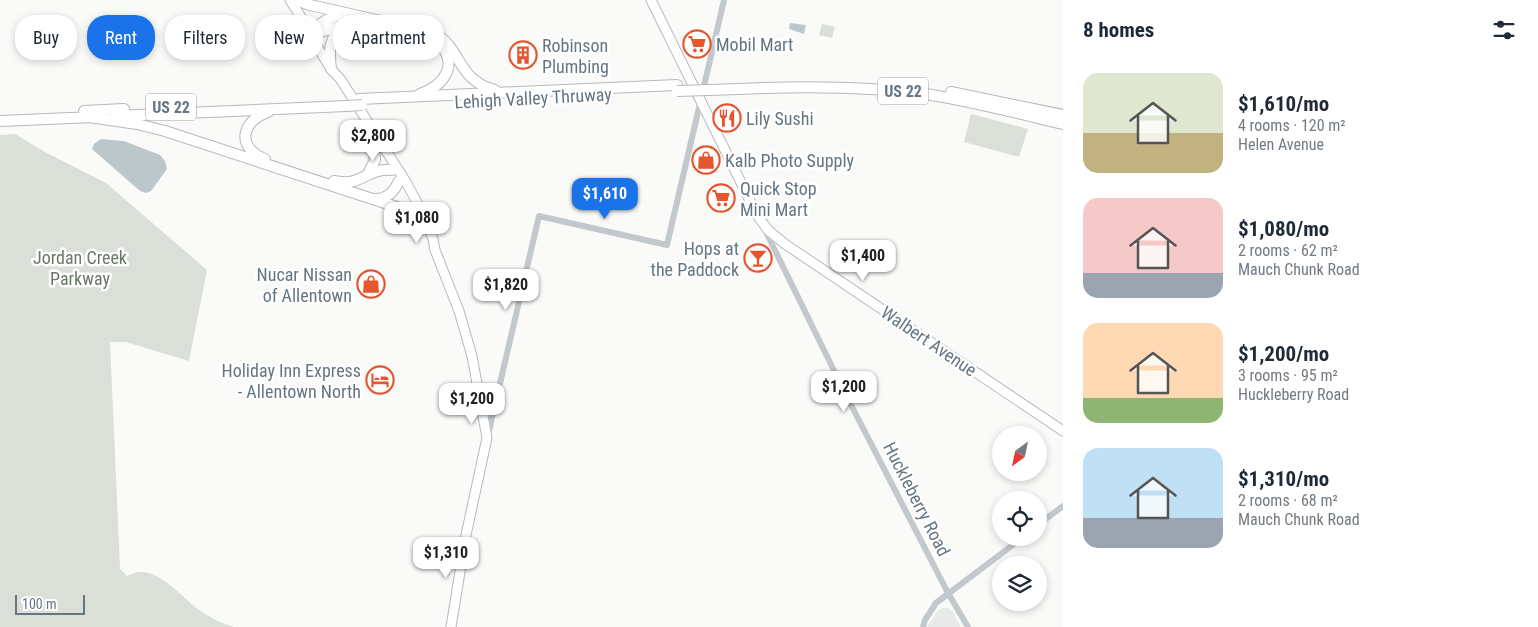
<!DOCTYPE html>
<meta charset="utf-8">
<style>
:root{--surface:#fff;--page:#f6f6f7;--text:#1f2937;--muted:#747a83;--accent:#1a73e8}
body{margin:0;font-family:"Roboto Condensed",sans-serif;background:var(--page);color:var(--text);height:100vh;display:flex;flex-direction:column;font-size:19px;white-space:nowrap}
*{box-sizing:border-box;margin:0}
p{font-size:16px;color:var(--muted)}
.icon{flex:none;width:28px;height:28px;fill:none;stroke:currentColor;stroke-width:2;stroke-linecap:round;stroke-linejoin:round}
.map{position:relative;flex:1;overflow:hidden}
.drawer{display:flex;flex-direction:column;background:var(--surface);width:475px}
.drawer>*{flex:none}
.hud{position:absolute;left:15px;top:15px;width:475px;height:45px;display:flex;gap:10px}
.needle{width:32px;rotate:213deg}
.buttons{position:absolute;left:992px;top:426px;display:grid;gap:10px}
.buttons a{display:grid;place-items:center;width:55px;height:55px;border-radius:50%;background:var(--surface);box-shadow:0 2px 8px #0003;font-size:25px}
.scale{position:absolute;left:15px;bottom:12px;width:70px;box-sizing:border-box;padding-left:5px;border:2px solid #657683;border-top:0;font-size:14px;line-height:18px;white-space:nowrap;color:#657683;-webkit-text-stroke:4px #fff;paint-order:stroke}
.price{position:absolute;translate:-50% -42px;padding:0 11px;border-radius:10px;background:#fff;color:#222;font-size:16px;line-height:32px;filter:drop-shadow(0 1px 2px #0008)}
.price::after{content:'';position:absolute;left:50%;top:30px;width:15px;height:11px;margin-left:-8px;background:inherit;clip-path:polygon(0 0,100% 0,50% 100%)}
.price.selected{background:var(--accent);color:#fff}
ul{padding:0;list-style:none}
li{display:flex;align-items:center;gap:15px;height:125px;padding:0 20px}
li span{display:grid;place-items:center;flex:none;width:140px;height:100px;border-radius:15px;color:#555}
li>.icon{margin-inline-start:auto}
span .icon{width:60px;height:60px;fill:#fffc;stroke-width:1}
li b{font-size:21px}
h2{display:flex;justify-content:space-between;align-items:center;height:60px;padding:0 20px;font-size:21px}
.pill{padding:0 18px;border-radius:20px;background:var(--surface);box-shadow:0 2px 8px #0003;font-size:18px;line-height:45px}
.pill.selected{background:var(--accent);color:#fff}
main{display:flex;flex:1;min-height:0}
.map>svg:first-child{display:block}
.built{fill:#e8e9e9}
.green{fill:#dadfd7}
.water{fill:#bbc7cb}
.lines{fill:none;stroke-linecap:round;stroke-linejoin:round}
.major-casing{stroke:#b5babe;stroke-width:11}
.highway-casing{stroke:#b4b9bd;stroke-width:12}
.minor{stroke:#c3c8cc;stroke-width:6}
.major{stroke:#fff;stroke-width:9}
.highway{stroke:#fff;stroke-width:10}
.highway-bridge-casing{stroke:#b4b9bd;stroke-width:12;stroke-linecap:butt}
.highway-bridge{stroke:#fff;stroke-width:10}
.labels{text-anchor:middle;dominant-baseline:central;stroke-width:5;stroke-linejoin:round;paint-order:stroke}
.shield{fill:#fff;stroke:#939fa8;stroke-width:1}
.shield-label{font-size:16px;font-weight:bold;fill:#657683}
.poi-label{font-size:18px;fill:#657683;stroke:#fff;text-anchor:start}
.street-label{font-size:18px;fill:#657683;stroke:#fff}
.park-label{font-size:18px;fill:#687a64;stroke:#fff}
</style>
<main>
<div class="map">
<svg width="1063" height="627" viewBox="0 0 1063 627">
<rect width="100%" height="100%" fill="#fafaf8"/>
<path class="built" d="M943 608H948L953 612 961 627H927L938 610Z"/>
<g class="green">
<path d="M822 24 835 27 832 38 819 35Z"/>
<path d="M971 114 1028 129 1019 157 964 142Z"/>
<path d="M15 134 45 152 106 183 207 270 189 361 126 342H110L120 569 127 576C153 560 179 595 199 610 210 618 221 623 234 627H0V135Z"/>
</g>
<g class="water">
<path d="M790 23 806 25 804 34 789 29Z"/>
<path d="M101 139 124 141 160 155 165 161 167 169 151 191 146 193 140 191 92 149 94 144Z"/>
</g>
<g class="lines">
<g class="major-casing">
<g id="major">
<path d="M290 0 308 28 310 35 331 69 341 80 406 182 420 208 433 239 435 250 459 311 472 356 487 438 466 535 451 627"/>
<path d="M651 0 757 215 768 230 785 244 1063 431"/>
</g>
</g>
<g class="highway-casing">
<g id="highway">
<path d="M296 0 310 5 434 33C462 48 456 80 495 90"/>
<path d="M310 35 351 23 369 24"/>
<path d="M310 35C318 23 329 17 344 15"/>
<path d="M331 69C329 52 328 38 343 27"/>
<path d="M739 89C802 86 863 86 925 94 972 101 1017 113 1063 124"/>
<path d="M951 92 1063 115"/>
<path d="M420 94C443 86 459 66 440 44"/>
<path d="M359 99 677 85"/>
<path d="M84 111 124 109"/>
<path d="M116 116 346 106"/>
<path d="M89 117 137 124 165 131 394 206 409 213 421 225"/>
<path d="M0 121 94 117"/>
<path d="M265 159C236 148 241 121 268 112"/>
<path d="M368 174 375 160 374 142"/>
<path d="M334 181C363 187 365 168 392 170"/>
<path d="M376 199C388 198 394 192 399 181"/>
</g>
</g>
<g class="minor">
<path d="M765 230 847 397 948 593 968 627"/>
<path d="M488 435 539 216 667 245 724 0"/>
<path d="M1039 524 1063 506"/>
<path d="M923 627 925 620 936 603 1022 538"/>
</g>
<use href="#major" class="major"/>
<use href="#highway" class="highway"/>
<g class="highway-bridge-casing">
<g id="highway-bridge">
<path d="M677 91 739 89"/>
<path d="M346 106 362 105"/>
</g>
</g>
<use href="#highway-bridge" class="highway-bridge"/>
</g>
<defs>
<g id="supermarket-ring" transform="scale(1.4375)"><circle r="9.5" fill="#fff" stroke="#e4572e" stroke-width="1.5"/><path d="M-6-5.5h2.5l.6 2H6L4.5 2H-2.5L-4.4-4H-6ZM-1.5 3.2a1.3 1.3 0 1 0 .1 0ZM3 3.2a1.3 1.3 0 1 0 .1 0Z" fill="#e4572e"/></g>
<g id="building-ring" transform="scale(1.4375)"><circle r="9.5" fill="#fff" stroke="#e4572e" stroke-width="1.5"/><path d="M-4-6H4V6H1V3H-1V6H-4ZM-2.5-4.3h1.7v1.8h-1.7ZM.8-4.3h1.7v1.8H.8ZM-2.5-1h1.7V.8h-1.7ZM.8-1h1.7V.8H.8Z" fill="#e4572e"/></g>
<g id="restaurant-ring" transform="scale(1.4375)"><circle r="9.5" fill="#fff" stroke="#e4572e" stroke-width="1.5"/><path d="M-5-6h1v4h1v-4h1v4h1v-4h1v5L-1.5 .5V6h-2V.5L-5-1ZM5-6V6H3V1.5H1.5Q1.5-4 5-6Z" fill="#e4572e"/></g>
<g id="shop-ring" transform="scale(1.4375)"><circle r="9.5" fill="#fff" stroke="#e4572e" stroke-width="1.5"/><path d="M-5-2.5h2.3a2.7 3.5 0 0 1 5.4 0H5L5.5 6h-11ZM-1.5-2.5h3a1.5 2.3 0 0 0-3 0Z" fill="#e4572e"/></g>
<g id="bar-ring" transform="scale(1.4375)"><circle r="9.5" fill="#fff" stroke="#e4572e" stroke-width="1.5"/><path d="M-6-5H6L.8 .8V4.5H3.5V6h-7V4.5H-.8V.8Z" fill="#e4572e"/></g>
<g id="hotel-ring" transform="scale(1.4375)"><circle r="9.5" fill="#fff" stroke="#e4572e" stroke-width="1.5"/><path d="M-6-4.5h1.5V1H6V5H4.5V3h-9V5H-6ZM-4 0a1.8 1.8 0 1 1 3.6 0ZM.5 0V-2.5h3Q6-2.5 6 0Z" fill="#e4572e"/></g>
</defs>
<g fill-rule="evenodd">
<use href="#supermarket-ring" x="697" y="44"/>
<use href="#building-ring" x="523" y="55"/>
<use href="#restaurant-ring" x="727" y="118"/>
<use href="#shop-ring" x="706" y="160"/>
<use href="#supermarket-ring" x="721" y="198"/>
<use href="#bar-ring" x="758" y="258"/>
<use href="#shop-ring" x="371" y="284"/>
<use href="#hotel-ring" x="380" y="380"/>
</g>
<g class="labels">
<g class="shield">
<rect x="878" y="77.5" width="50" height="27" rx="4"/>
<rect x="146" y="93.5" width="50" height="27" rx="4"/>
</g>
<g class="shield-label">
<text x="903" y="91">US 22</text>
<text x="171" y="107">US 22</text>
</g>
<g class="poi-label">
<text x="716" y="44">Mobil Mart</text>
<text x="542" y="45">Robinson<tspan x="542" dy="21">Plumbing</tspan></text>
<text x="746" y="118">Lily Sushi</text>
<text x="725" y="160">Kalb Photo Supply</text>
<text x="740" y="188">Quick Stop<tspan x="740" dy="21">Mini Mart</tspan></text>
<text x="739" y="248" text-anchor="end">Hops at<tspan x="739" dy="21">the Paddock</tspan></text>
<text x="352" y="274" text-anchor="end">Nucar Nissan<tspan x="352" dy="21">of Allentown</tspan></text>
<text x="361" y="370" text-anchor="end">Holiday Inn Express<tspan x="361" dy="21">- Allentown North</tspan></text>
</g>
<g class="street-label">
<text transform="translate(533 98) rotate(-3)">Lehigh Valley Thruway</text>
<text transform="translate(929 341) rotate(34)">Walbert Avenue</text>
<text transform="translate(917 499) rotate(63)">Huckleberry Road</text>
</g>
<g class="park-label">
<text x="80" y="257">Jordan Creek<tspan x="80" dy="21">Parkway</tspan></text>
</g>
</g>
</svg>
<div class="buttons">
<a><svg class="needle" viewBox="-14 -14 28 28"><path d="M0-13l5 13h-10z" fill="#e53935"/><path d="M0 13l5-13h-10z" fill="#747a83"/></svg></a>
<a><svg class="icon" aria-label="locate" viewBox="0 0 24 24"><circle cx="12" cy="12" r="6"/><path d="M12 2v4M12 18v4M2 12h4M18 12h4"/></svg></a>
<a><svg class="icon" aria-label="layers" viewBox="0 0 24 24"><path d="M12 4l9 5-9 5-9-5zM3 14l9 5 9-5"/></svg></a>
</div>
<div class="scale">100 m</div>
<b class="price" style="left:373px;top:162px">$2,800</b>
<b class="price selected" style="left:605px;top:220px">$1,610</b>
<b class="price" style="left:417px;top:244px">$1,080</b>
<b class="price" style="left:863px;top:282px">$1,400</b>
<b class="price" style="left:506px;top:311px">$1,820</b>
<b class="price" style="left:844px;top:413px">$1,200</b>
<b class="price" style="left:472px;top:425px">$1,200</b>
<b class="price" style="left:446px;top:579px">$1,310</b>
<div class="hud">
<a class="pill">Buy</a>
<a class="pill selected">Rent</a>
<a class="pill">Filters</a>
<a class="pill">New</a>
<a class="pill">Apartment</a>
</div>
</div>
<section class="drawer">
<h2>8 homes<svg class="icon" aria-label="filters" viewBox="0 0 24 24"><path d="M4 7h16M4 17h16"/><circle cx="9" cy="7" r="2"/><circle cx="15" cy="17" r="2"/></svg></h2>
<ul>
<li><span style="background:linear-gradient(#dfe7d0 60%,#c2b280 0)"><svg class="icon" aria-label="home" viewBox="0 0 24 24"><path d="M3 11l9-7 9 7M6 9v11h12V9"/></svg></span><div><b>$1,610/mo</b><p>4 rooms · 120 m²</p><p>Helen Avenue</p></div></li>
<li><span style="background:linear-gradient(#f6c9c9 75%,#9aa5b1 0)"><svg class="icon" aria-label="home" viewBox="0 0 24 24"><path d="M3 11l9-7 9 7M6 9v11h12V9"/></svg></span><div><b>$1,080/mo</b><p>2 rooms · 62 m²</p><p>Mauch Chunk Road</p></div></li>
<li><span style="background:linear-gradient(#ffd9b3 75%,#8fb573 0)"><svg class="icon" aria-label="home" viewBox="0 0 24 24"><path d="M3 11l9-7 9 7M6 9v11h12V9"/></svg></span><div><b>$1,200/mo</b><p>3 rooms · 95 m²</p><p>Huckleberry Road</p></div></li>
<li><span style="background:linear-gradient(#bfe0f5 70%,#9aa5b1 0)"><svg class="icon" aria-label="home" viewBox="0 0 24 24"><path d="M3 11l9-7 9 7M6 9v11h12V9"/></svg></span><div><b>$1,310/mo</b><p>2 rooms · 68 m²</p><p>Mauch Chunk Road</p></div></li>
</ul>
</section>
</main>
